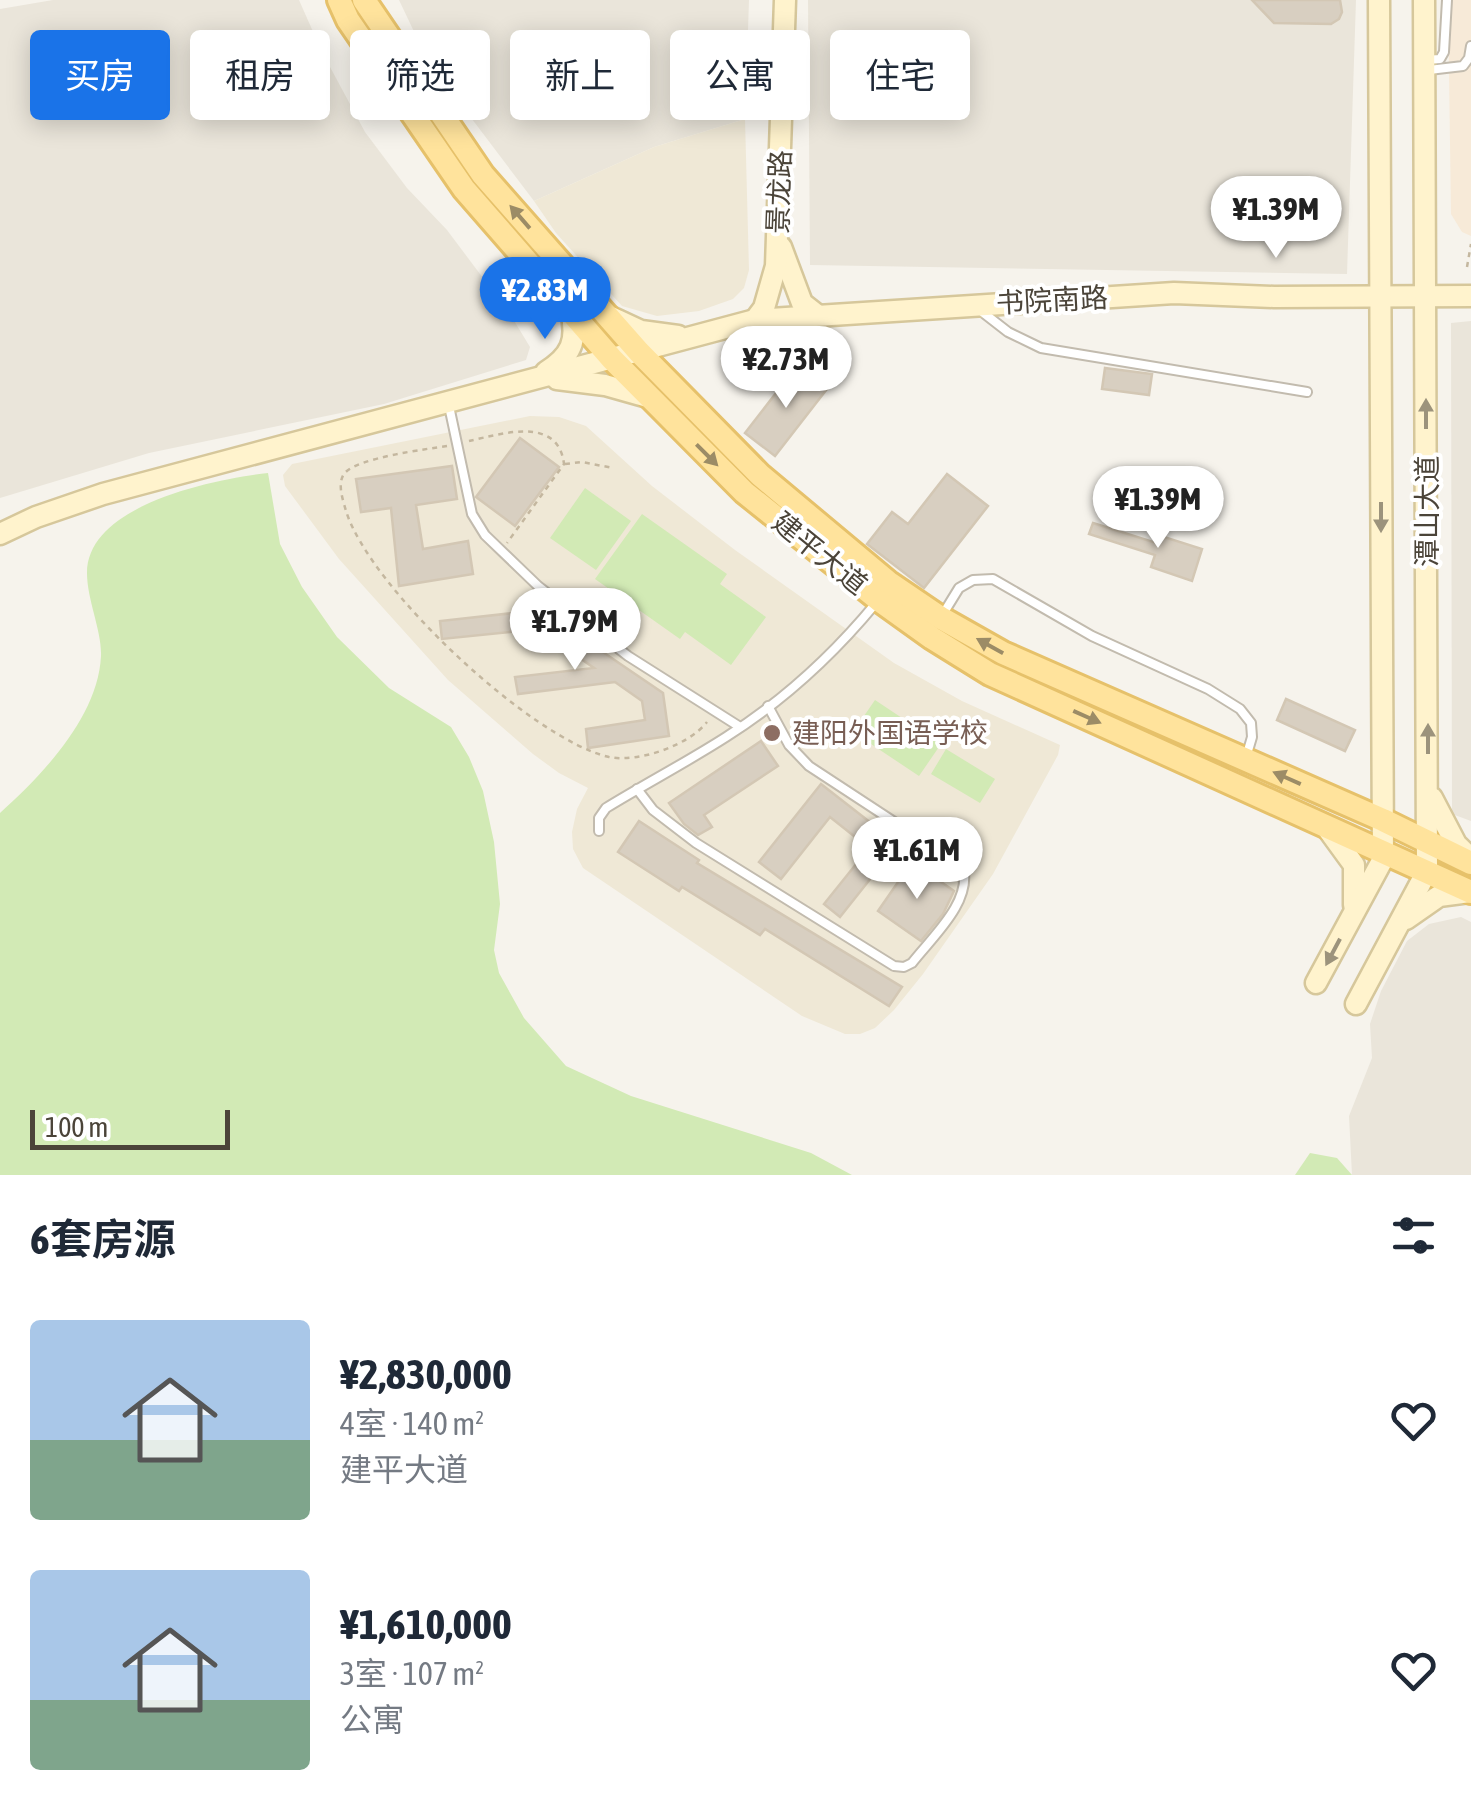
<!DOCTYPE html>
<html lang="zh">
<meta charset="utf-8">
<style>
:root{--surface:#fff;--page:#f2f2f3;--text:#1f2937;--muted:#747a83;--accent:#1a73e8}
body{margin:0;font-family:"Asap Condensed","Noto Sans SC",sans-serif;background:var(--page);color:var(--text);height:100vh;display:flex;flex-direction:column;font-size:38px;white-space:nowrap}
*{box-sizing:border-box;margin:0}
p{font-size:32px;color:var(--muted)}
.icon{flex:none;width:55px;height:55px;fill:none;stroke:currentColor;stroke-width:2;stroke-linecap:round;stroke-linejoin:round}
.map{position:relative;height:1175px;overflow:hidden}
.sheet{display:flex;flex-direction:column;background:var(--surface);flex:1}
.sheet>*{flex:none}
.hud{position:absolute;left:30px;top:30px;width:1412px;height:90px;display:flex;gap:20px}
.scale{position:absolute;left:30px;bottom:25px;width:200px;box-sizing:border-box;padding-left:10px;border:5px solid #4b4439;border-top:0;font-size:28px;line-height:35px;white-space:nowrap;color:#4b4439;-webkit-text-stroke:8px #fff;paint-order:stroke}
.price{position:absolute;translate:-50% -85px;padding:0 22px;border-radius:35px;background:#fff;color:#222;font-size:32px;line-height:65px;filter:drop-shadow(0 2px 5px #0008)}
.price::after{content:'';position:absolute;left:50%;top:60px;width:30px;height:22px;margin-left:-15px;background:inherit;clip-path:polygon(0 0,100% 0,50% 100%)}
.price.active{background:var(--accent);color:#fff}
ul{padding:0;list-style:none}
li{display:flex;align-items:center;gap:30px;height:250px;padding:0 30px}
li span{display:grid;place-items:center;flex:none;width:280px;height:200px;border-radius:10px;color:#555}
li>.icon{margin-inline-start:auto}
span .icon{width:120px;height:120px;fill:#fffc;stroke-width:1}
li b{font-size:42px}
h2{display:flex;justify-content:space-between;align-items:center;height:120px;padding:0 30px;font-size:42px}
.chip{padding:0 35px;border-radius:10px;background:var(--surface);box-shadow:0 5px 25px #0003;font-size:35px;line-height:90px}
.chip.active{background:var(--accent);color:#fff}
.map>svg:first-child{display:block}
.residential{fill:#eae5da}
.commercial{fill:#f7ead8}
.education{fill:#efe8d6}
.green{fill:#d2eab5}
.building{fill:#d8cfc1;stroke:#d3c7b4;stroke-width:2.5}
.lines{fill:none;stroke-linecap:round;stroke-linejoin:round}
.lane-casing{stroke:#c2bbae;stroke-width:12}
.secondary-casing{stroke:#d6c79b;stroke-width:25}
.primary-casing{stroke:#e6c16a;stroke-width:28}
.path{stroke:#c4b79f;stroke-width:2.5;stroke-dasharray:5 5;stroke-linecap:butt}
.lane{stroke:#fff;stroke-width:8}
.secondary{stroke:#fff3cd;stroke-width:20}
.primary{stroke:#ffe39c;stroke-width:22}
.oneway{fill:#9c8c66}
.oneway2{fill:#9c937c}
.education-dot{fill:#8d6e63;stroke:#fff;stroke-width:4}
.labels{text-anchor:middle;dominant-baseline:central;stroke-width:8;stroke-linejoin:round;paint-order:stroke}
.street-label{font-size:28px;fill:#4b4439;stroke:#fff}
.education-label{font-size:28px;fill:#785e54;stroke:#fff;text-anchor:start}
</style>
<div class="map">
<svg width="1471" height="1175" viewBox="0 0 1471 1175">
<rect width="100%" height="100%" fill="#f6f3ec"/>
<g class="residential">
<path d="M53 0H299L322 52 365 132 407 188 447 230 510 314 530 347 526 360 384 404 149 453 0 498V9Z"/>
<path d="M399 0H749L745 119 654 147 534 201 428 61Z"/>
<path d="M808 0H1356L1347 274 810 265Z"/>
<path d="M1471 321V821L1452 814 1451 323Z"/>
<path d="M1461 917 1471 922V1175H1352L1349 1116 1372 1058 1370 1024 1381 991 1407 941 1429 924Z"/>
</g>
<path class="commercial" d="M1448 0H1471V236L1462 232 1451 214Z"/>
<g class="education">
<path d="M745 119 749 270 744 288 733 299 699 311 657 316 622 306 556 233 534 201 654 147Z"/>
<path d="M530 416 559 417 586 426 652 486 735 550 894 663 962 701 1060 745 1058 755 993 874 923 974 894 1010 875 1028 860 1034H845L802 1016 583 868 573 849 572 832 577 809 588 788 559 773 533 754 448 680 339 559 285 486 283 475 292 464Z"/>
</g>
<g class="green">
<path d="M268 473 280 544 302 587 337 637 389 688 451 727 469 757 483 791 494 842 500 904 494 950 499 973 524 1018 566 1066 631 1096 811 1153 852 1175H0V813C43 774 98 717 101 656 102 631 87 600 87 573 87 504 216 479 268 473Z"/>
<path d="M585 488 631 521 596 570 550 538Z"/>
<path d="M642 514 727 574 720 584 766 617 731 665 685 632 680 639 595 579Z"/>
<path d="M875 700 941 744 919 776 853 732Z"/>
<path d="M946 749 995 779 980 803 931 774Z"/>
<path d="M1310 1153 1337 1158 1352 1175H1295Z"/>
</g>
<g class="building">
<path d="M1252 0H1340L1342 12 1339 19 1331 24 1274 23Z"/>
<path d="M797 366 827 389 775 456 745 433Z"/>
<path d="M1105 368 1152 374 1149 395 1102 389Z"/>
<path d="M520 438 559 467 515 526 476 497Z"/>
<path d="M452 466 457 499 416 505 423 549 468 541 473 574 399 586 391 508 361 512 356 479Z"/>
<path d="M947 474 988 506 924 588 867 544 892 512 908 524Z"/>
<path d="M1093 523 1156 543 1158 535 1202 549 1192 581 1151 567 1155 555 1089 534Z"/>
<path d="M541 610 663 693 669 736 588 748 586 729 645 720 642 701 615 682 518 694 515 677 594 668 538 629 442 639 440 621Z"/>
<path d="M1286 699 1355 730 1345 751 1277 720Z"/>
<path d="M761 741 778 766 704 815 712 827 698 835 684 824 669 803Z"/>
<path d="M821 784 898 844 840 917 824 904 869 848 830 817 781 879 759 862Z"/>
<path d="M639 821 699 860 697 863 902 987 889 1006 765 929 760 935 682 887 679 891 618 852Z"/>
<path d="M912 862 954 891 943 914 921 941 878 911Z"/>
</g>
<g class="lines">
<g class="lane-casing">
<g id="lane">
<path d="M1425 60 1440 59 1444 52 1447 0"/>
<path d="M1429 70 1463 66 1469 58 1471 46"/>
<path d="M981 311 1008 332 1041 348 1307 392"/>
<path d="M449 406 472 514 485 535 538 586 628 656 740 727"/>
<path d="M943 614 959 588 973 580 993 579 1092 636 1208 689 1240 709 1251 723 1252 737 1247 754"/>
<path d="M637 789 653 810 696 843 894 966 904 967 912 963C933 936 972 902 963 867L809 766 789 745 768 706"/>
<path d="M599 831V818L606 808C645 784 687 762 726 737 783 701 833 655 876 603"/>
</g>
</g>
<g class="secondary-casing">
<g id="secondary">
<path d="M781 247 802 303 816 314"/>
<path d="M611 317 641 331 678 336"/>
<path d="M755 320 764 308 776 266 785 0"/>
<path d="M546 372C571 356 578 341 571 312"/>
<path d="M557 379 605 385 651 398"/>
<path d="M0 534 36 517 103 494 755 320 1174 293 1274 297 1471 296"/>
<path d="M1432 798 1456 844 1471 859"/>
<path d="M1327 828 1354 865V905"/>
<path d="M1406 919 1439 896 1471 892"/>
<path d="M1316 983 1383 859 1379 0"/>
<path d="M1356 1004 1427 871 1424 0"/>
</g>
</g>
<g class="primary-casing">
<g id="primary">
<path d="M339 0 348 20 464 189 612 359 744 492 879 600 932 638 990 674 1471 892"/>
<path d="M364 0 483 175 639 352 760 475 888 582 941 618 1003 653 1383 820 1471 863"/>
</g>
</g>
<g class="path">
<path d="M1467 267 1471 244"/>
<path d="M469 441C501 434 558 415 564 464L507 543"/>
<path d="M447 446C427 449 355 458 344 474 337 484 343 500 346 511 370 588 531 739 609 757 639 763 689 745 707 722"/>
<path d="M565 464 582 462 613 468"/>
</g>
<use href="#lane" class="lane"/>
<use href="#secondary" class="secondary"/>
<use href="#primary" class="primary"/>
</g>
<defs><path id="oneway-solid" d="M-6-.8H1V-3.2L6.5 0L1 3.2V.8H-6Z" transform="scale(2.5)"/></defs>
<g class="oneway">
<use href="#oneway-solid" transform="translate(520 217) rotate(-131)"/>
<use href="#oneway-solid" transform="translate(707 455) rotate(45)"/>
<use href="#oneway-solid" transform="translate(990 646) rotate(-151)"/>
<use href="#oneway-solid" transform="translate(1087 717) rotate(24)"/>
<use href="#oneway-solid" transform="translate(1287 778) rotate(-156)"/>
</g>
<g class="oneway2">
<use href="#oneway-solid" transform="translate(1426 414) rotate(-90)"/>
<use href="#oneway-solid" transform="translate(1381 517) rotate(90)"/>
<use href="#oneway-solid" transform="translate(1428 739) rotate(-90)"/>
<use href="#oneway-solid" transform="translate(1333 952) rotate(118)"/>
</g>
<circle class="education-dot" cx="772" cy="733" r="10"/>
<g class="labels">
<g class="street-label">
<text transform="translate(779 192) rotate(-88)">景龙路</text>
<text transform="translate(1052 300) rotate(-3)">书院南路</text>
<text transform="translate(1427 511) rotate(-90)">潭山大道</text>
<text transform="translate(820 553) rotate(39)">建平大道</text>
</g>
<g class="education-label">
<text x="792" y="733">建阳外国语学校</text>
</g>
</g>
</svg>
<div class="scale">100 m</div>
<b class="price" style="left:1276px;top:261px">¥1.39M</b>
<b class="price active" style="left:545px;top:342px">¥2.83M</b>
<b class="price" style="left:786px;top:411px">¥2.73M</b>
<b class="price" style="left:1158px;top:551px">¥1.39M</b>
<b class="price" style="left:575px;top:673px">¥1.79M</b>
<b class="price" style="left:917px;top:902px">¥1.61M</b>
<div class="hud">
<a class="chip active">买房</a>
<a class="chip">租房</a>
<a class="chip">筛选</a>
<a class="chip">新上</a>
<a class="chip">公寓</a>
<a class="chip">住宅</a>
</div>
</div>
<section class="sheet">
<h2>6套房源<svg class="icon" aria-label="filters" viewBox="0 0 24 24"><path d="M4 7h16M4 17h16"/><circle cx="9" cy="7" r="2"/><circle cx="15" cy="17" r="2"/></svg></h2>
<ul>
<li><span style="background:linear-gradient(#a9c7e8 60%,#7fa58c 0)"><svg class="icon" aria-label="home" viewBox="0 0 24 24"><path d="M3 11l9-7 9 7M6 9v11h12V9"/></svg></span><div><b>¥2,830,000</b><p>4室 · 140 m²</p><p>建平大道</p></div><svg class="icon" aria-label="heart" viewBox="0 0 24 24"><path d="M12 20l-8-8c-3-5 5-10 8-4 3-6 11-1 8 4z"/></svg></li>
<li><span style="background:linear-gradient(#a9c7e8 65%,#7fa58c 0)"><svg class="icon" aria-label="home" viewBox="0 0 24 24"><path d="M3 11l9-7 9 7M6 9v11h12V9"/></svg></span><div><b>¥1,610,000</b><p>3室 · 107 m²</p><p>公寓</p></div><svg class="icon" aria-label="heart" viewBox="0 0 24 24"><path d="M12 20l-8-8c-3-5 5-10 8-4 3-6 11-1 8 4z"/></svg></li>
</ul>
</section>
